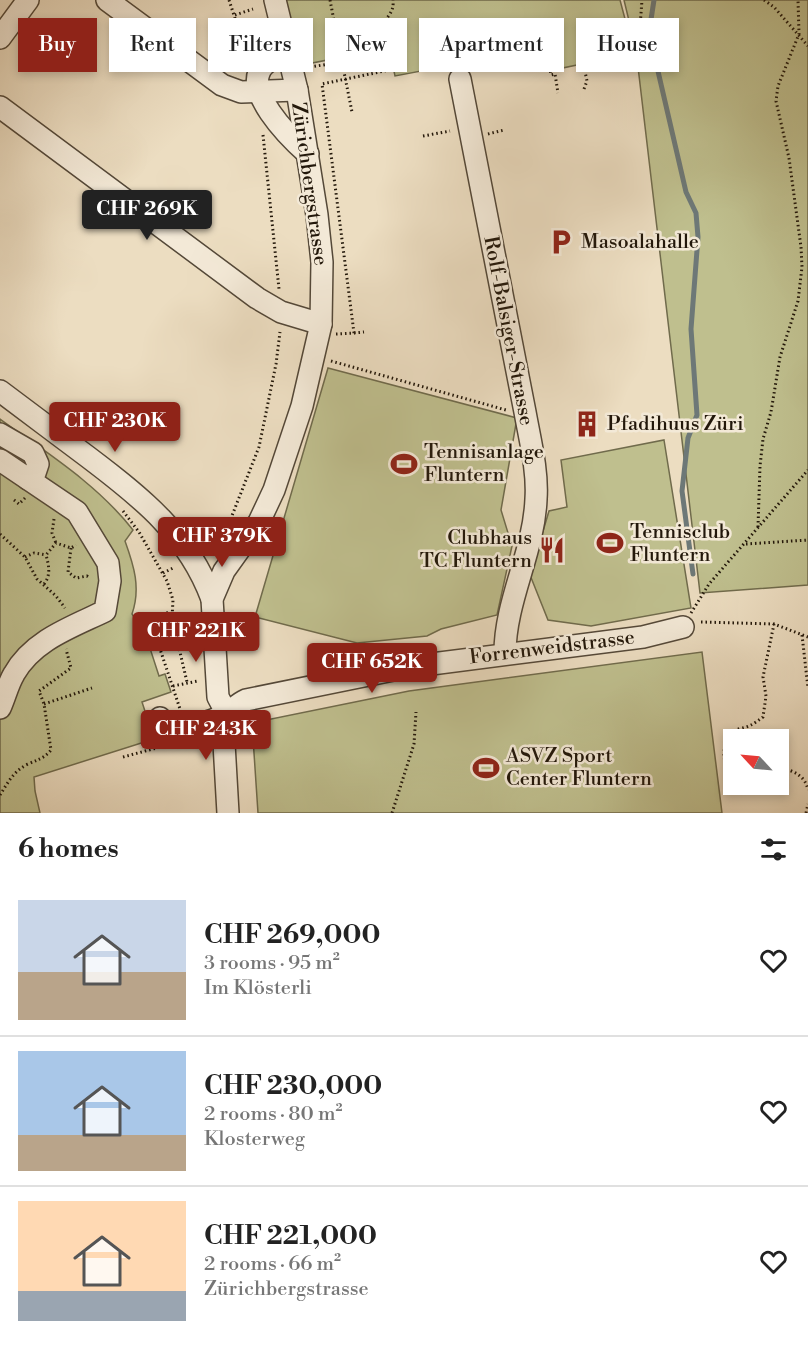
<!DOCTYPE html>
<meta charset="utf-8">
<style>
:root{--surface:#fff;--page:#f6f6f6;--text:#222;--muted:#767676;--line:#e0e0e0;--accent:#8f2418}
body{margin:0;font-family:"Libre Bodoni",serif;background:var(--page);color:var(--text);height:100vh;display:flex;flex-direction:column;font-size:22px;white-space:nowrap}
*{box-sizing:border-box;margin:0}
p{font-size:20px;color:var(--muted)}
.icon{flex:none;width:33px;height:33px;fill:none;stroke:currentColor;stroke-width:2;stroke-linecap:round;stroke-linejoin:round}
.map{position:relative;height:813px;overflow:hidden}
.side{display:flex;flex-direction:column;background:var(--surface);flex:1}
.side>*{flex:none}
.banner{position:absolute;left:18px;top:18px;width:772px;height:54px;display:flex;gap:12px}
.needle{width:39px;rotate:296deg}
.controls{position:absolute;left:723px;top:729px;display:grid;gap:12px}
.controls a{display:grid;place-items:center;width:66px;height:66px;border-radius:0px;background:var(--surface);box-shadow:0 3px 9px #0003;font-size:30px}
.price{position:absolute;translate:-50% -51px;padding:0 14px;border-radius:6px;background:var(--accent);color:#fff;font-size:20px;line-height:39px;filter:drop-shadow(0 2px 3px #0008)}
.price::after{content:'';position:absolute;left:50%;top:36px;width:18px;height:14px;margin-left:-9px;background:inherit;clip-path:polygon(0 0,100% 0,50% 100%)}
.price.active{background:#222;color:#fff}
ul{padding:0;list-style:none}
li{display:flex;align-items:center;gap:18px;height:150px;padding:0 18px}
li+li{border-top:2px solid var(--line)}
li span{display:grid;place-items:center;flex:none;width:168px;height:120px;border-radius:0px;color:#555}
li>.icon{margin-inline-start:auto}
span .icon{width:72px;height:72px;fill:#fffc;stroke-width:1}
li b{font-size:26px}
h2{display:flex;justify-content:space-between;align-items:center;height:72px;padding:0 18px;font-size:26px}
.tag{padding:0 21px;border-radius:0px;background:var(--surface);box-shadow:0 3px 9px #0003;font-size:21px;line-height:54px}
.tag.active{background:var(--accent);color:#fff}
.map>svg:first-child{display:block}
.green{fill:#bfbf8e;stroke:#706b4c;stroke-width:1.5}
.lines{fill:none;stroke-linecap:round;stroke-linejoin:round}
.stream{stroke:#6d7877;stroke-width:5}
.minor-casing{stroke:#544838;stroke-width:24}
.path{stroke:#22170a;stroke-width:3;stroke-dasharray:1.5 3;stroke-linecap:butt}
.minor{stroke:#f3e9d7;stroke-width:21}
.labels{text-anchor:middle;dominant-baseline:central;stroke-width:5;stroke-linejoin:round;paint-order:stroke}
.street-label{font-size:20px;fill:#22170a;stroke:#f3e9d7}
.poi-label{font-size:20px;fill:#22170a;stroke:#f3e9d7;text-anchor:start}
</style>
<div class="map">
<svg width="808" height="813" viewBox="0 0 808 813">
<rect width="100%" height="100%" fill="#ecddc1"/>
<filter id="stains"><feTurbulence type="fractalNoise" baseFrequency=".00333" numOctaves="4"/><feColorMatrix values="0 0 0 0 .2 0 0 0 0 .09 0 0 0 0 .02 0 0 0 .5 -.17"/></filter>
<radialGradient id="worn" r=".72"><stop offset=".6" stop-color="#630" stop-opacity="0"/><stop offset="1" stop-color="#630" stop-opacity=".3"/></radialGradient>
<g class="green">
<path d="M283 0H620L634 53 553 70 548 47 395 76 389 48 312 63 310 47 297 49Z"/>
<path d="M624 0H808V585L700 593 636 50Z"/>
<path d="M328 368 517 418 501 510 512 546 497 615 441 629 427 636 357 643 255 617Z"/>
<path d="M0 419C47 453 97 484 133 530L125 541C134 566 141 588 132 614L147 639 159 676 165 674 171 692 142 702 154 739 34 777 35 791 40 813H0Z"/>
<path d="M664 440 691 608 591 626 548 620 530 575 549 511 567 507 561 460Z"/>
<path d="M702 652 722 813H258L252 723 409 691Z"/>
</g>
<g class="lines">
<path class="stream" d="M654 0 650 26 658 42 654 54 686 192 696 213 698 237 691 329 697 415 688 438 682 491 693 574"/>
<g class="minor-casing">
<g id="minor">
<path d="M107 0 222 85 241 92 297 90"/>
<path d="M0 38 28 0"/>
<path d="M290 60C280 57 272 57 264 65 240 89 290 138 308 154"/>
<path d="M460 79 525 412C530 440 538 471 536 499 534 552 505 601 505 653"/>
<path d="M0 107 257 298 281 312 321 324"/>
<path d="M0 391C29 413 59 435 88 457 141 497 188 534 212 599"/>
<path d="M0 434 33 453 38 464 35 473 28 479"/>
<path d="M0 460 77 512 108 563 110 581 105 611C72 627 33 640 14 674 8 684 5 697 0 708"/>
<path d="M160 718 174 731C190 726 211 723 226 714 234 709 237 704 246 700L408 667 643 637 683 627"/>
<path d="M228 813 223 726 227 714 218 697 212 599 224 571 259 522 274 490 302 406 321 324 322 262 317 215 297 90 275 0"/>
</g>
</g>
<g class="path">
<path d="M229 0 247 55"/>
<path d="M330 0 342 62"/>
<path d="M764 0 774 7 808 46"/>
<path d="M235 15 253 9"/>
<path d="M514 43 518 64"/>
<path d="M339 46C358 42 372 38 384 22 390 14 394 10 393 0"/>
<path d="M548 58 551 75 555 74 558 93"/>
<path d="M310 67 342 62 352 112"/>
<path d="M584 89 587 81 584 67 636 59 638 54 642 0"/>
<path d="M488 134 504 130"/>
<path d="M263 135 279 289"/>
<path d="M423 136 450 131"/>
<path d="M354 333 364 332"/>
<path d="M336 334 354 333 322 84 394 69"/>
<path d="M331 361 506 410"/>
<path d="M14 500 19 504 25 498"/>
<path d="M123 511 139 532 167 581 173 600 172 618 187 682"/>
<path d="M54 519 52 533 56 543"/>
<path d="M758 527 760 466 763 439 771 412 780 357 798 301 802 267 801 247 789 158 776 101 778 86 799 34 798 0"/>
<path d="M0 534 25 557 37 579 56 596 65 608"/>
<path d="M224 536 259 447 276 364 280 332"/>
<path d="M746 544 808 540"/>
<path d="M71 548 68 572 76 578 87 576 90 578"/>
<path d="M25 557 34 553 46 555"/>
<path d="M163 573 175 567"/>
<path d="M44 584C51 575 49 566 46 555L56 543 71 548 76 545"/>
<path d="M166 612 172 618"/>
<path d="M691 613 709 584 808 470"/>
<path d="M701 622 774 624 808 637"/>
<path d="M155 634 180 709"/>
<path d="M802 635 808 688"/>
<path d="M173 686 198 681"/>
<path d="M44 704 92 688"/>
<path d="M123 757 164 746"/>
<path d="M778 768 781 767C794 772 805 775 808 790"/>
<path d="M734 780C723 768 719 745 733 732 737 728 746 728 751 725 755 723 759 720 763 717L766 696 763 677 774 624"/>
<path d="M738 784 743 789 756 790 760 784"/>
<path d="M0 795C7 784 13 772 26 765 36 760 44 759 51 750L44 704 39 691 71 668 66 649"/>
<path d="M392 813 414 744 416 712"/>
<path d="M806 813 808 804"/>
</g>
<use href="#minor" class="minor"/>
</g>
<defs>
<g id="parking-bare" transform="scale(2.07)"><path d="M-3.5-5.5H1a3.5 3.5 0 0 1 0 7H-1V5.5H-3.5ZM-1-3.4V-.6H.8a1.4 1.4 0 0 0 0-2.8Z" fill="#8f2418" stroke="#f3e9d7" stroke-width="2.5" paint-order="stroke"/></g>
<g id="building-bare" transform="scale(2.07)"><path d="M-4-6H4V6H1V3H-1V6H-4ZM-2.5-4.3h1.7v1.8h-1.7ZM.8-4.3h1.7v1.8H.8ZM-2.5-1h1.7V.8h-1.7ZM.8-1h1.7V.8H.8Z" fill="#8f2418" stroke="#f3e9d7" stroke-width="2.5" paint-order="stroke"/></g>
<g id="stadium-bare" transform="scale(2.07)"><path d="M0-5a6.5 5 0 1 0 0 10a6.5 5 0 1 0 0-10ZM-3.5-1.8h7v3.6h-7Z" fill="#8f2418" stroke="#f3e9d7" stroke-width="2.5" paint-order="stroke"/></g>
<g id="restaurant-bare" transform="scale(2.07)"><path d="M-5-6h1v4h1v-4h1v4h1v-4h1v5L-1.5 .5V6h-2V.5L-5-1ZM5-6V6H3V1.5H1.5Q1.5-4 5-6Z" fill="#8f2418" stroke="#f3e9d7" stroke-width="2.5" paint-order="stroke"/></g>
</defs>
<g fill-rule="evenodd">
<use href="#parking-bare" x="561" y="242"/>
<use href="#building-bare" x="587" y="424"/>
<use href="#stadium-bare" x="404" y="464"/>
<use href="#stadium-bare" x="610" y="543"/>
<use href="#restaurant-bare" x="552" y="550"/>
<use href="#stadium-bare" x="486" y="768"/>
</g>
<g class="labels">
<g class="street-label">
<text transform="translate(309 184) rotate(82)">Zürichbergstrasse</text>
<text transform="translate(508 331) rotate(79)">Rolf-Balsiger-Strasse</text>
<text transform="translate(552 648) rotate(-7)">Forrenweidstrasse</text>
</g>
<g class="poi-label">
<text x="581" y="242">Masoalahalle</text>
<text x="607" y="424">Pfadihuus Züri</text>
<text x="424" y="452">Tennisanlage<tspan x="424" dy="23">Fluntern</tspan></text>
<text x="630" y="532">Tennisclub<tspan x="630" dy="23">Fluntern</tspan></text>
<text x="532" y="538" text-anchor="end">Clubhaus<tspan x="532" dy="23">TC Fluntern</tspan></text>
<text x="506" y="756">ASVZ Sport<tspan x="506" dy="23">Center Fluntern</tspan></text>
</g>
</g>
<rect width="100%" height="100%" filter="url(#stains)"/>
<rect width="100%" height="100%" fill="url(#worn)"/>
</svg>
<div class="controls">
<a><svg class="needle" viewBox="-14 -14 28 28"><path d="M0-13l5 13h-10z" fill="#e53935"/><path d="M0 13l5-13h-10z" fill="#767676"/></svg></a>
</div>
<b class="price active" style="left:147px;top:241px">CHF 269K</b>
<b class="price" style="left:115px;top:453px">CHF 230K</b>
<b class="price" style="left:222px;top:568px">CHF 379K</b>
<b class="price" style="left:196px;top:663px">CHF 221K</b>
<b class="price" style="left:372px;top:694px">CHF 652K</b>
<b class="price" style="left:206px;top:761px">CHF 243K</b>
<div class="banner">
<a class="tag active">Buy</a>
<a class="tag">Rent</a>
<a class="tag">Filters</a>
<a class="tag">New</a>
<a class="tag">Apartment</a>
<a class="tag">House</a>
</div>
</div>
<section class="side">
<h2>6 homes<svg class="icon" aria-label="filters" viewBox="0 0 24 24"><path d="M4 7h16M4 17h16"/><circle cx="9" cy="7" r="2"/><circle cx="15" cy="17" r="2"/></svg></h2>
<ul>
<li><span style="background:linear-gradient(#c9d6e8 60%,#b9a48a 0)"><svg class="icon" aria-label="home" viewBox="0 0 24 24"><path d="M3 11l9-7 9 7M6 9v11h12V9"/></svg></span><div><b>CHF 269,000</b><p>3 rooms · 95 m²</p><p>Im Klösterli</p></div><svg class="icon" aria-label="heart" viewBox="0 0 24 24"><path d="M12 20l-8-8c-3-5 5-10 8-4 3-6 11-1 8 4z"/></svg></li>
<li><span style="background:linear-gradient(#a9c7e8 70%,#b9a48a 0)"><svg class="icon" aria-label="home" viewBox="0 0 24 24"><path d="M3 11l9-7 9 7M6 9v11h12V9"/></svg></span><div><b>CHF 230,000</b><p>2 rooms · 80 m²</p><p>Klosterweg</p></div><svg class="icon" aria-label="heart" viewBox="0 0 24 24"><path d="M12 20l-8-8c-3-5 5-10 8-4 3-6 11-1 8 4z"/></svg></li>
<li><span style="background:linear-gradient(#ffd9b3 75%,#9aa5b1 0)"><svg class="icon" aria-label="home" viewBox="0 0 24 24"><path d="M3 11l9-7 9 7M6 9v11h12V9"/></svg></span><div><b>CHF 221,000</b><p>2 rooms · 66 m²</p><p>Zürichbergstrasse</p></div><svg class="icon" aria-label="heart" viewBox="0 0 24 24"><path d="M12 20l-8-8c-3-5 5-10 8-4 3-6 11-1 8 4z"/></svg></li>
</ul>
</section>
